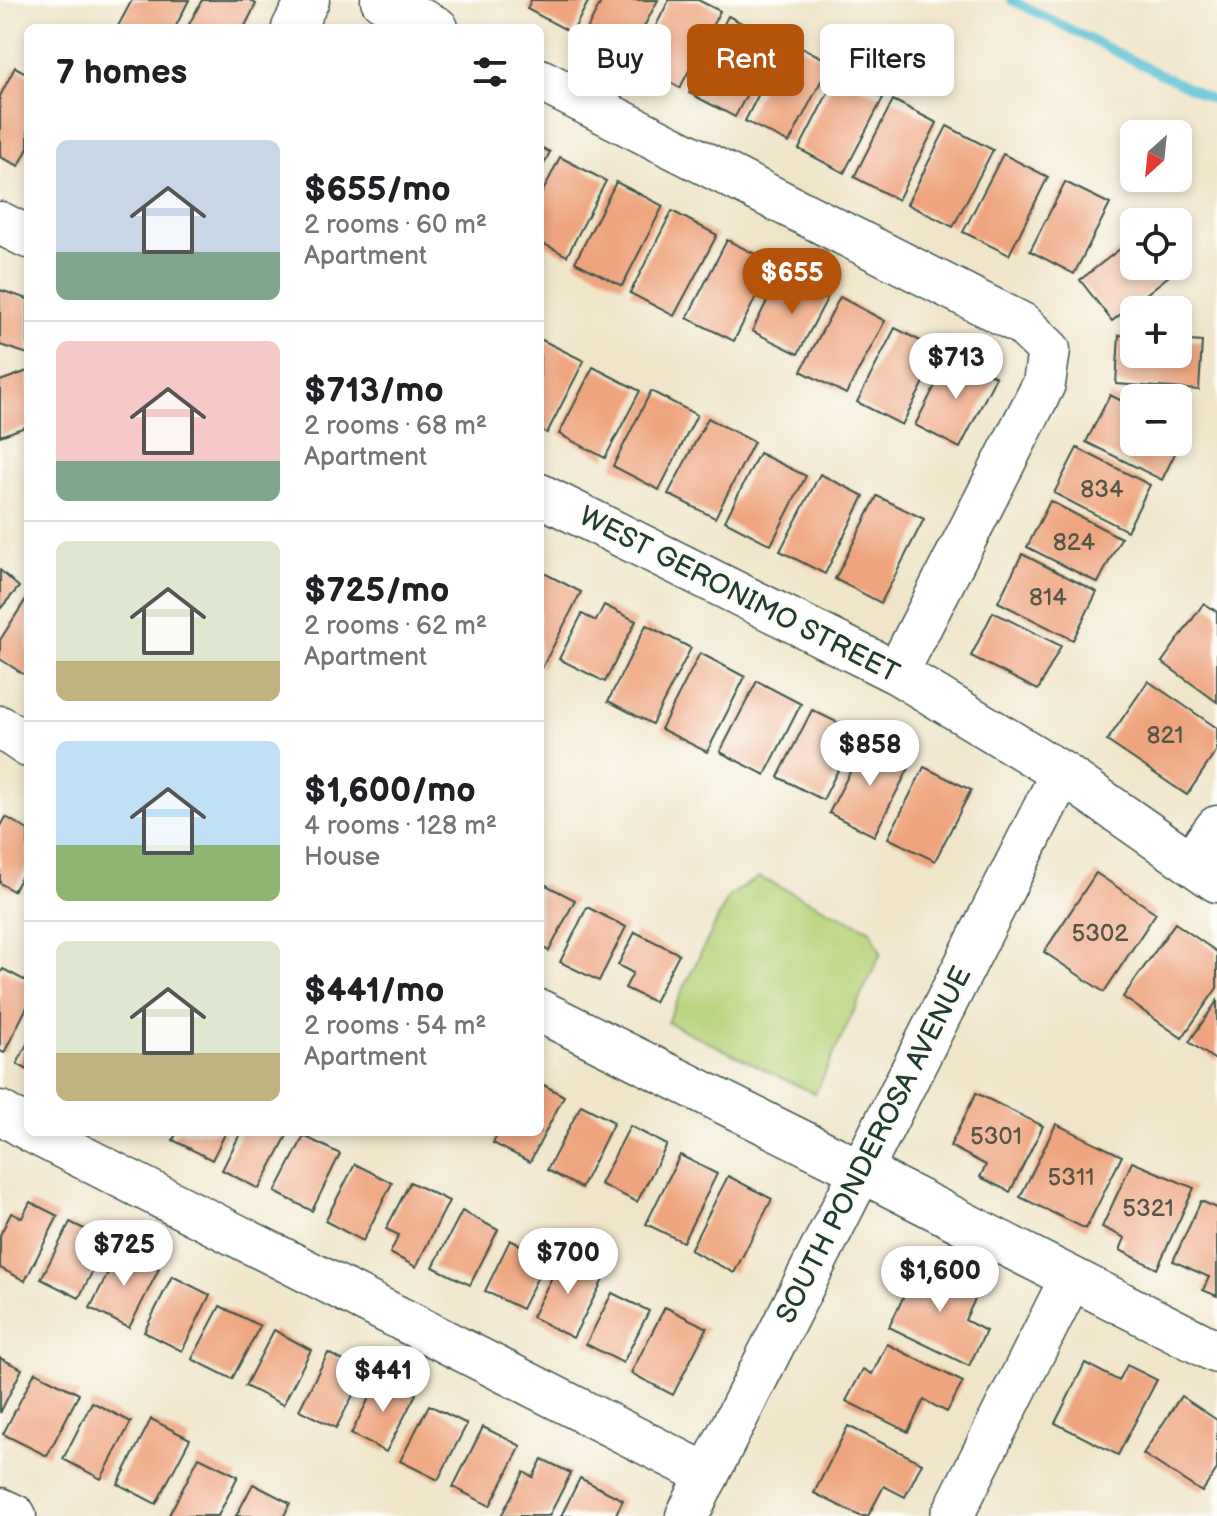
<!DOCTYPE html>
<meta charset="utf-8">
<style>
:root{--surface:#fff;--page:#f2f2f2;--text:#202124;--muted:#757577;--line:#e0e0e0;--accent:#b45309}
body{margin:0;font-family:"Balsamiq Sans",sans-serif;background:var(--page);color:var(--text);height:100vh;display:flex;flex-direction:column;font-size:30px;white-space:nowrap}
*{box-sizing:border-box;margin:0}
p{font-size:26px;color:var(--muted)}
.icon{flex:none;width:44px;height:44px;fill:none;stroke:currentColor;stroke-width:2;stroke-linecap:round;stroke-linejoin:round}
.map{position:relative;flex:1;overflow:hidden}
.drawer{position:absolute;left:24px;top:24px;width:520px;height:1112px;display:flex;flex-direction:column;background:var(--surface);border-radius:12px;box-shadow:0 4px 12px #0003}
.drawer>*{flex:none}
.guide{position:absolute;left:568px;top:24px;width:528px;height:72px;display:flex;gap:16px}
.needle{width:52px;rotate:207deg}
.controls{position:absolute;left:1120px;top:120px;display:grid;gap:16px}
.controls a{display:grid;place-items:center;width:72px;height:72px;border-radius:12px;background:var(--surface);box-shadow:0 4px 12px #0003;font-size:40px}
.price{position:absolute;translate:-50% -68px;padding:0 18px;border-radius:28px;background:#fff;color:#222;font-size:26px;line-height:52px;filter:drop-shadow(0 2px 4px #0008)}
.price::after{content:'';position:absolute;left:50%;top:48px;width:24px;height:18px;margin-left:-12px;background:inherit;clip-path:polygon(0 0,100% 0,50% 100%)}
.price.active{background:var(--accent);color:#fff}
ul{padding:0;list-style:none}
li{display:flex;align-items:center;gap:24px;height:200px;padding:0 32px}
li+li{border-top:2px solid var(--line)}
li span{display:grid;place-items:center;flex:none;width:224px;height:160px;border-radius:12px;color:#555}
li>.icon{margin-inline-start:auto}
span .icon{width:96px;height:96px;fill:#fffc;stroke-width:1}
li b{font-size:34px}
h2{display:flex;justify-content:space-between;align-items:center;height:96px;padding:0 32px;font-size:34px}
.tag{padding:0 28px;border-radius:12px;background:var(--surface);box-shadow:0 4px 12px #0003;font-size:28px;line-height:72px}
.tag.active{background:var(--accent);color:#fff}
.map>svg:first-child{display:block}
.green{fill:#b5d177;stroke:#6a8756;stroke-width:2}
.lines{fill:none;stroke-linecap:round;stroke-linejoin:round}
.stream{stroke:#58c0d5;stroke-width:9}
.building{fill:#eea57f}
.minor-casing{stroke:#3e564a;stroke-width:45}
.minor{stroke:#fff;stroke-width:42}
.labels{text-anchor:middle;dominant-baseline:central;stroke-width:6;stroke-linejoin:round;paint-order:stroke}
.number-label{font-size:24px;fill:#535747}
.street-label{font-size:28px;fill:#1f3d34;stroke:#fdfcf7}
</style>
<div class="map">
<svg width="1217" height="1516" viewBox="0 0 1217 1516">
<rect width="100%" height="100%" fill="#fdfcf7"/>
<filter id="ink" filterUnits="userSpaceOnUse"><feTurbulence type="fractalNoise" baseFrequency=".0125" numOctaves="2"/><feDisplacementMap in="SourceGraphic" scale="16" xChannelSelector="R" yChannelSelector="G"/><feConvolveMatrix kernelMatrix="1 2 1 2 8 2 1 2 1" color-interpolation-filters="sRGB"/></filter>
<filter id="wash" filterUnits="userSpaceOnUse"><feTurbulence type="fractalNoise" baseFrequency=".006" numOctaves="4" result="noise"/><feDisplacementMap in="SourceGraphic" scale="32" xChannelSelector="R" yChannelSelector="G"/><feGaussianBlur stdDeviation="1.8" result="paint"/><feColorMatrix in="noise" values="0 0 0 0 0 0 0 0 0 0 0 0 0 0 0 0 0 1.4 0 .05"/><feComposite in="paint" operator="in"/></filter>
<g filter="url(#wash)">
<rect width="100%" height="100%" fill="#f0e5c9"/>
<path class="green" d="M759 877 871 930 881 953 815 1094 667 1022 729 896Z"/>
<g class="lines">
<path class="stream" d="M1011 0 1217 102"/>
</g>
<g id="blocks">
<g class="building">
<path d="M132 0H189L175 28H117Z"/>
<path d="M202 0H249L256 4 244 28H187Z"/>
<path d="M531 0H589L572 33 527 9Z"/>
<path d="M602 0H658L626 61 582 39Z"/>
<path d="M669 0H698L720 11 680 88 636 65Z"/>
<path d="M728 16 775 40 735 117 689 93Z"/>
<path d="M786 40 831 62 789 143 745 121Z"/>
<path d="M15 67 28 74V148L19 166 0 157V96Z"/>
<path d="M837 75 883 98 844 173 799 149Z"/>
<path d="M893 100 937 123 898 200 854 177Z"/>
<path d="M947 126 993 150 953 227 907 204Z"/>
<path d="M540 147 550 152 540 172Z"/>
<path d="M1003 154 1048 177 1009 255 963 232Z"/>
<path d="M560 157 606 181 567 256 540 242V197Z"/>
<path d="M616 182 663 206 622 286 575 262Z"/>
<path d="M1065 182 1110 204 1074 274 1030 251Z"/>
<path d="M672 211 717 235 674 316 630 293Z"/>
<path d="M1134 238V266H1178L1179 268 1112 321 1080 280Z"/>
<path d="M727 240 773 263 734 341 687 318Z"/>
<path d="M800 278 830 293 798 354 752 331 771 293 788 302Z"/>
<path d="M0 290 28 299V354L0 345Z"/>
<path d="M840 297 885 321 846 394 801 371Z"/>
<path d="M895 328 940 351 902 425 857 402Z"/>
<path d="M1119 335 1134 336V354H1178V340L1202 342 1199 390 1116 384Z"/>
<path d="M540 339 584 361 547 433 540 429Z"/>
<path d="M951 354 996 377 960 448 915 425Z"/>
<path d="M593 367 640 391 605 458 559 434Z"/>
<path d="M28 371V426L0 436V381Z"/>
<path d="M651 391 697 415 659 490 613 466Z"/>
<path d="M1110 395 1134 407V442H1178V430L1185 433 1162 480 1086 442Z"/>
<path d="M708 418 754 442 715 518 668 494Z"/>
<path d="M1077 448 1150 485 1127 531 1054 493Z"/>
<path d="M759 453 806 476 771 545 725 521Z"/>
<path d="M820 474 864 496 825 574 780 551Z"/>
<path d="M877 496 924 519 881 603 835 579Z"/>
<path d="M1050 501 1121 538 1098 583 1027 547Z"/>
<path d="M1022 554 1097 592 1073 640 998 602Z"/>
<path d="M0 570 19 587 0 609Z"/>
<path d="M540 571 581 592 542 668 540 667Z"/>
<path d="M28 596V677L0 659V640Z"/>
<path d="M1204 603 1217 612V702L1162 662Z"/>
<path d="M604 605 636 621 605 682 559 659 582 614 596 621Z"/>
<path d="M993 612 1061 646 1038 690 971 656Z"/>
<path d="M646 625 691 648 652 724 608 701Z"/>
<path d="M700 653 745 677 707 752 661 729Z"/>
<path d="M757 681 801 704 765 775 720 752Z"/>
<path d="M1148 681 1217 728V750L1187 795 1107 741Z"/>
<path d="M812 710 857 732 823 800 778 777Z"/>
<path d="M867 739 912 762 874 836 829 813Z"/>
<path d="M924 767 971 790 935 861 888 838Z"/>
<path d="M6 817 28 830V865L13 891 0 883V828Z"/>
<path d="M1096 873 1156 913 1104 992 1044 952Z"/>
<path d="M540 882 575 900 549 951 540 946Z"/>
<path d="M587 907 626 927 599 981 560 962Z"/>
<path d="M1175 923 1217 952V988L1182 1038 1123 997Z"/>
<path d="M635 932 679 954 654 1002 625 988 633 973 618 965Z"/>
<path d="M3 969 28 982V1005L4 1053 0 1051V974Z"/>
<path d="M1217 1001V1061L1189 1042Z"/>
<path d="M28 1042V1070L17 1064Z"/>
<path d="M540 1083 564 1096 530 1162 493 1143 498 1132H540Z"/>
<path d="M976 1093 1043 1126 1010 1192 980 1177 986 1165 950 1146Z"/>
<path d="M581 1105 614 1122 581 1188 547 1170Z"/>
<path d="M1056 1124 1122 1156 1086 1229 1020 1197Z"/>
<path d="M630 1126 667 1145 637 1202 600 1184Z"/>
<path d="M177 1132H226L212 1160 173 1140Z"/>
<path d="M241 1132H289L259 1189 222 1170Z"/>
<path d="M304 1136 340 1154 312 1211 275 1192Z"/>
<path d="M680 1155 717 1174 683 1242 646 1224Z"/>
<path d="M1132 1162 1194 1188 1157 1269 1120 1250 1125 1238 1102 1227Z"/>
<path d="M355 1164 392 1183 363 1241 325 1221Z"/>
<path d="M728 1176 772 1199 734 1273 690 1250Z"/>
<path d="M410 1182 449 1201 416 1267 390 1253 399 1235 386 1229Z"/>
<path d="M1201 1201 1217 1208V1296L1203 1290 1209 1277 1173 1261Z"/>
<path d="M30 1202 58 1216 25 1281 0 1268V1235L11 1213 22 1218Z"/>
<path d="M462 1211 498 1230 470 1285 433 1267Z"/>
<path d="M70 1222 108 1241 79 1298 41 1279Z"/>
<path d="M510 1240 547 1258 522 1309 485 1291Z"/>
<path d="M120 1249 159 1269 129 1328 90 1308Z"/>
<path d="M563 1255 605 1276 573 1338 532 1317Z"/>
<path d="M921 1260 980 1289 965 1320 986 1331 969 1366 889 1327Z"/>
<path d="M172 1276 210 1295 182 1351 144 1332Z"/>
<path d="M612 1293 649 1311 623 1363 586 1344Z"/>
<path d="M220 1306 260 1326 232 1379 192 1359Z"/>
<path d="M665 1307 707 1328 673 1395 631 1373Z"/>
<path d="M274 1330 311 1350 283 1405 245 1386Z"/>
<path d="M887 1344 963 1382 947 1412 924 1400 908 1432 846 1401 863 1369 872 1374Z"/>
<path d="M328 1353 365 1372 336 1428 299 1410Z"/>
<path d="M0 1358 22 1369 0 1413Z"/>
<path d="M1085 1363 1119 1381 1127 1365 1157 1380 1118 1455 1055 1423Z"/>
<path d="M35 1372 79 1394 47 1456 3 1434Z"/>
<path d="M380 1376 416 1394 386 1452 351 1434Z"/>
<path d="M1181 1396 1217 1420V1469L1202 1492 1143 1454Z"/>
<path d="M92 1402 131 1422 101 1479 63 1459Z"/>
<path d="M429 1405 467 1424 438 1480 400 1461Z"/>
<path d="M151 1419 190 1439 156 1504 118 1484Z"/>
<path d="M848 1426 922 1463 905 1497 884 1486 868 1516H860L814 1493Z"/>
<path d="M483 1427 521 1446 490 1506 453 1487Z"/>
<path d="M199 1457 238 1476 218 1516H172L169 1515Z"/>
<path d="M542 1459 571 1473 549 1516H501L524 1472 533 1477Z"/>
<path d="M580 1478 623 1500 615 1516H561Z"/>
<path d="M253 1484 290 1503 284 1516H236Z"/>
</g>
</g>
</g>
<g filter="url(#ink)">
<use href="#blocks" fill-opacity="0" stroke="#3e564a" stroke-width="2"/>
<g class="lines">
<g class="minor-casing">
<g id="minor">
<path d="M382 0 437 28"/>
<path d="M293 28 308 0"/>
<path d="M540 80 1022 324 1049 350 1044 384 897 673"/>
<path d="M0 223 28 237"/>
<path d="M540 495 897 673 1062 773 1217 881"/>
<path d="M0 727 28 746"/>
<path d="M1191 861 1217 827"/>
<path d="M540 1011 861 1171 1217 1352"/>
<path d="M0 1112 28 1129"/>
<path d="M33 1132 708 1475"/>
<path d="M0 1509 15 1516"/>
<path d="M687 1516 1062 773"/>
<path d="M952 1516 1071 1278"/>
</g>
</g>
<use href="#minor" class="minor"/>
</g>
</g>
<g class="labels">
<g class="number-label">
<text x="1102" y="489">834</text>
<text x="1074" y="542">824</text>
<text x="1048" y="597">814</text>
<text x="1165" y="735">821</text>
<text x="1100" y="933">5302</text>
<text x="996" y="1136">5301</text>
<text x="1071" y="1177">5311</text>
<text x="1148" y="1208">5321</text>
</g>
<g class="street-label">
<text transform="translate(739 595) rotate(27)">WEST GERONIMO STREET</text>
<text transform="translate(874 1145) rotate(-63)">SOUTH PONDEROSA AVENUE</text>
</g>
</g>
</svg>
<div class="controls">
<a><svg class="needle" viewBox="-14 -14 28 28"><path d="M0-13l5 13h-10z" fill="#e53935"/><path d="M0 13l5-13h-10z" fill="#757577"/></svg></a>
<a><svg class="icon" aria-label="locate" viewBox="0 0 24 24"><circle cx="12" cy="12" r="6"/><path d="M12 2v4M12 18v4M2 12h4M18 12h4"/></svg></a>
<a>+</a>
<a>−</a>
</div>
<b class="price active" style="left:792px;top:316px">$655</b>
<b class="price" style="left:956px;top:401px">$713</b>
<b class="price" style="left:870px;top:788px">$858</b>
<b class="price" style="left:124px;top:1288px">$725</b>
<b class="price" style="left:568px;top:1296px">$700</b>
<b class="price" style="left:940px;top:1314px">$1,600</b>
<b class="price" style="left:383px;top:1414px">$441</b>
<div class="guide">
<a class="tag">Buy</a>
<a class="tag active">Rent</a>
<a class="tag">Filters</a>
</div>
<section class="drawer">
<h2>7 homes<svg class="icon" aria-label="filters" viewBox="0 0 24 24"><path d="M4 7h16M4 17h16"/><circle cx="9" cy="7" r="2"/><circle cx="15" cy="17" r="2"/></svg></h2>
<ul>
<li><span style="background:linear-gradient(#c9d6e8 70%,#7fa58c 0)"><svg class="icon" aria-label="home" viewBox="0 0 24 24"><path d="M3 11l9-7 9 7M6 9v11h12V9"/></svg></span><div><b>$655/mo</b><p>2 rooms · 60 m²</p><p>Apartment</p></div></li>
<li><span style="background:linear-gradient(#f6c9c9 75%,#7fa58c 0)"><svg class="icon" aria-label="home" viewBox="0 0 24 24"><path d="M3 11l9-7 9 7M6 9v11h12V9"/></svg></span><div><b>$713/mo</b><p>2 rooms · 68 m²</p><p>Apartment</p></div></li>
<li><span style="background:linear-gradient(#dfe7d0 75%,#c2b280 0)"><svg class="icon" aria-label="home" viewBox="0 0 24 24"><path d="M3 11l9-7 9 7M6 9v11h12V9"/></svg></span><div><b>$725/mo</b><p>2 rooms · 62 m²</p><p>Apartment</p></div></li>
<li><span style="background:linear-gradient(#bfe0f5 65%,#8fb573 0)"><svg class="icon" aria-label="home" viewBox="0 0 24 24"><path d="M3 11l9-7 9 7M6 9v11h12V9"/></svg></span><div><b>$1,600/mo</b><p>4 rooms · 128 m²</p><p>House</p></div></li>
<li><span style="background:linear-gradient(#dfe7d0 70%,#c2b280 0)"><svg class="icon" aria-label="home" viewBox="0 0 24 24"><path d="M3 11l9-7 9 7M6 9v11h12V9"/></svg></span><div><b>$441/mo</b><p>2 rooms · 54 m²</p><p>Apartment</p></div></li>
</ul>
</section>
</div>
